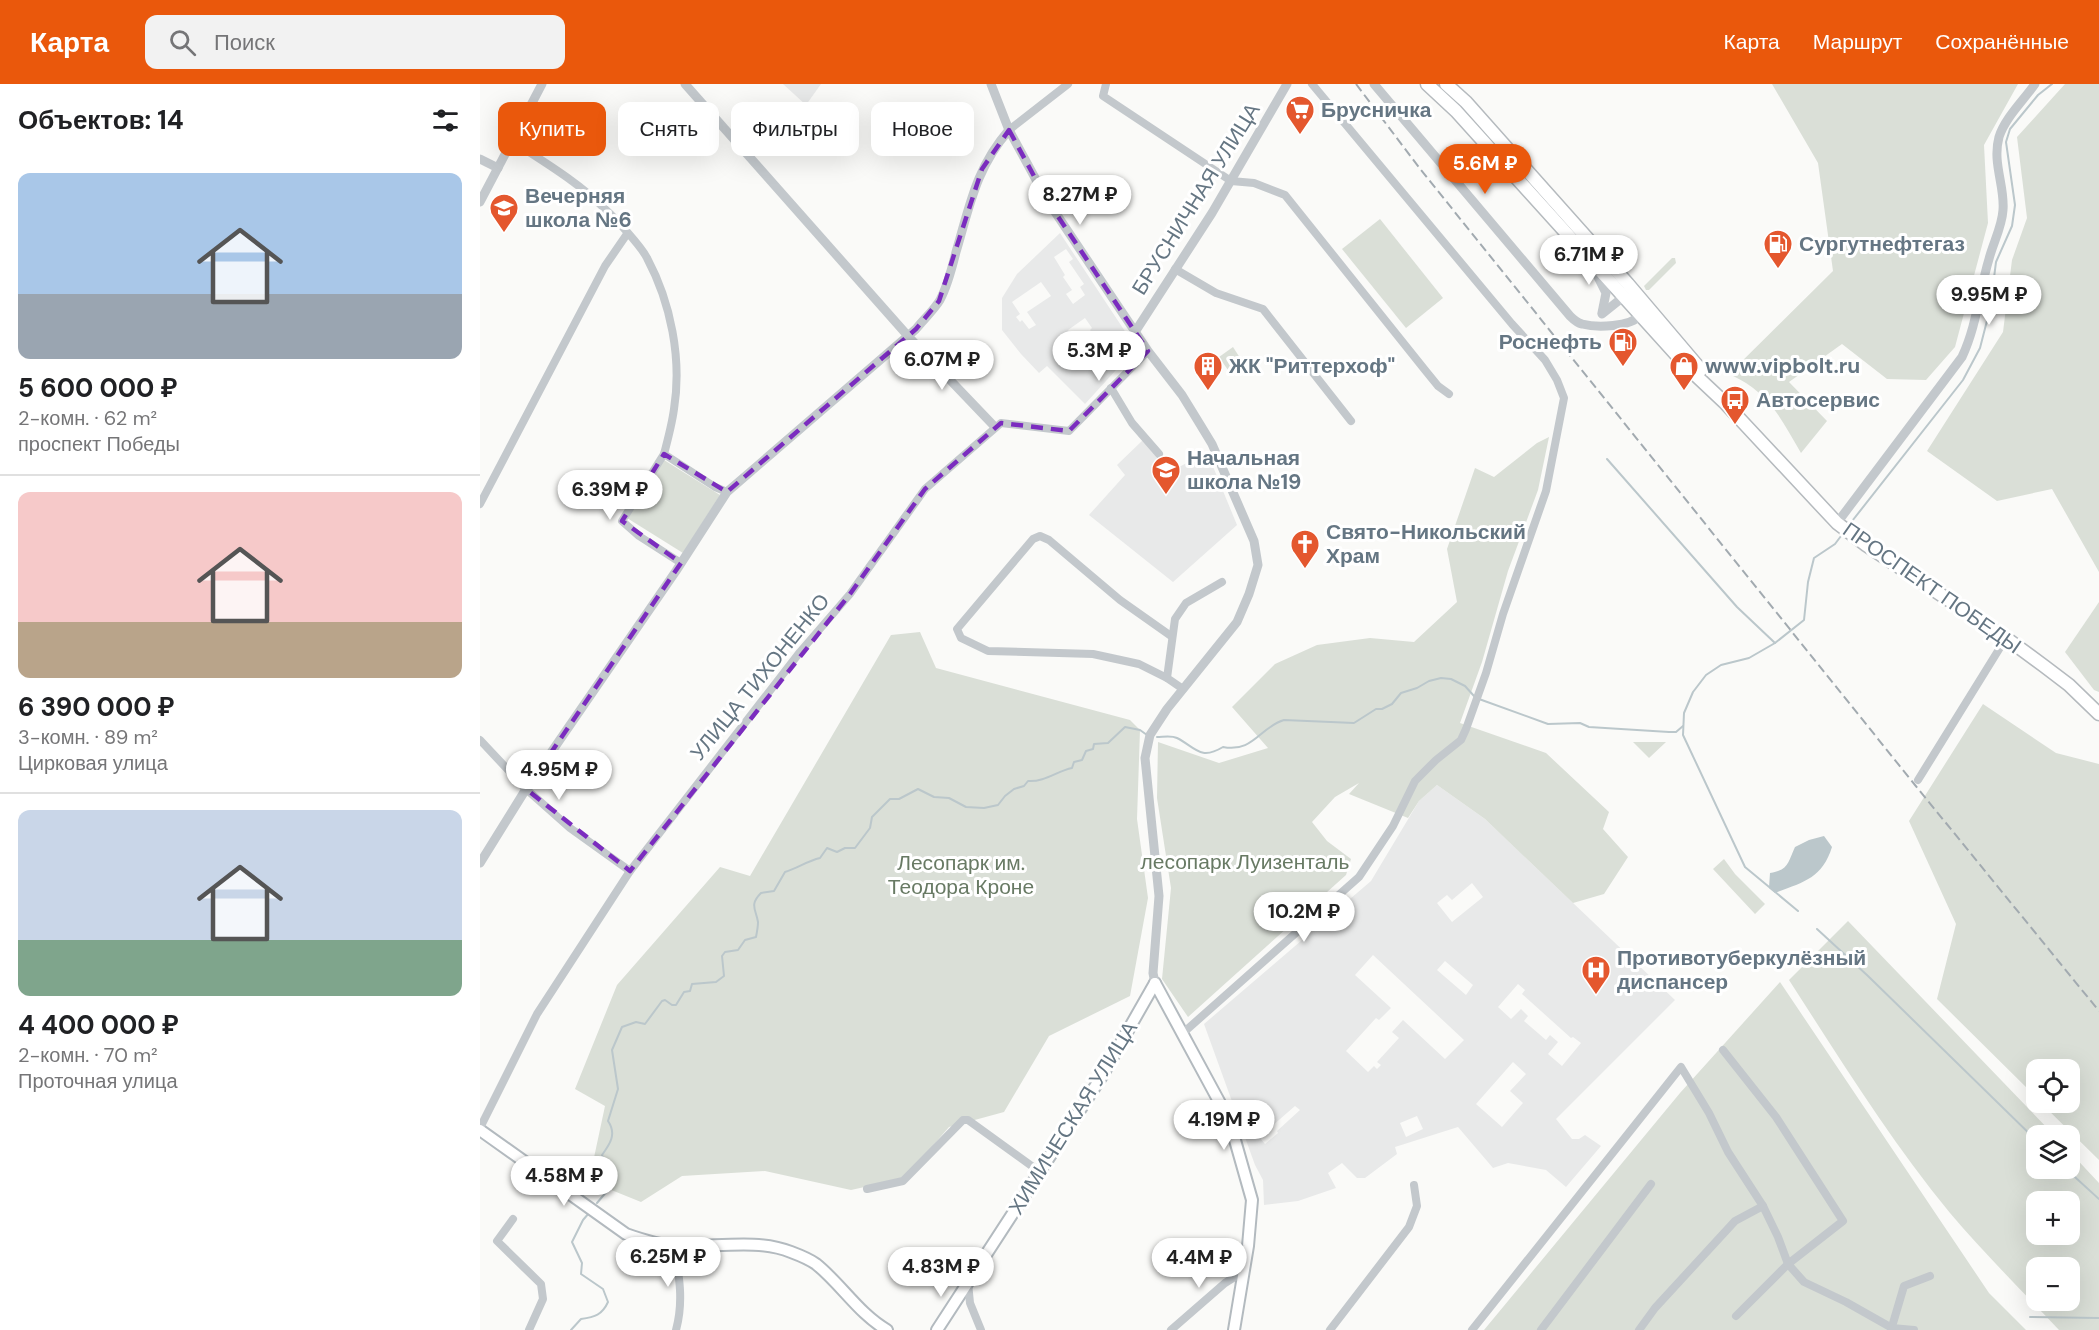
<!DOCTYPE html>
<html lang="ru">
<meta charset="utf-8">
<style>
:root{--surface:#fff;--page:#f2f2f2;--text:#202124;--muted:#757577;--line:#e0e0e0;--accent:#ea580c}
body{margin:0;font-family:"DM Sans",sans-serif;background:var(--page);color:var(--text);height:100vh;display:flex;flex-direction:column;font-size:22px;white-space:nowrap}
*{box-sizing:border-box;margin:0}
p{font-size:20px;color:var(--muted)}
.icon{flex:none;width:33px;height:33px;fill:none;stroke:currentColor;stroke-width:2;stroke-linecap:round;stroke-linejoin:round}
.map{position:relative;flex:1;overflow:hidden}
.side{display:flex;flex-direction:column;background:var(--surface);width:480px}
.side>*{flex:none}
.guide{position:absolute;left:18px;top:18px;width:570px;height:54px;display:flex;gap:12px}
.buttons{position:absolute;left:1546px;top:975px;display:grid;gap:12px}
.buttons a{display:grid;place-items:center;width:54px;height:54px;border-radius:12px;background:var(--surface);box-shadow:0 6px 24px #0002;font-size:30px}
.price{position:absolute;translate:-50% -51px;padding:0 14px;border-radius:21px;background:#fff;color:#222;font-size:20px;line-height:39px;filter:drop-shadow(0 2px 3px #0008)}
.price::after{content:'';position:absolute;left:50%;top:36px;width:18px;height:14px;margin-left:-9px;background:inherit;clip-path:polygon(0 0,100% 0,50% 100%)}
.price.current{background:var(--accent);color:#fff}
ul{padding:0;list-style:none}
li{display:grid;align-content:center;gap:12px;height:318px;padding:0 18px}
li+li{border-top:2px solid var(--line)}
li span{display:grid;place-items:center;height:186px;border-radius:12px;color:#555}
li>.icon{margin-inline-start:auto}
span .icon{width:108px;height:108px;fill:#fffc;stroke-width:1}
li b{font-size:26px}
h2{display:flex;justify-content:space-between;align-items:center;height:72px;padding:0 18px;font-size:26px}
.tag{padding:0 21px;border-radius:12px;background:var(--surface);box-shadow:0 6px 24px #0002;font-size:21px;line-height:54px}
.tag.current{background:var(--accent);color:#fff}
header{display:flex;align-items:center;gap:36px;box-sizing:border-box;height:84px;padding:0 30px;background:var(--accent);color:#fff}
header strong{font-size:28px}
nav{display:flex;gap:33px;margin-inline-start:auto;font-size:21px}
.search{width:420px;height:54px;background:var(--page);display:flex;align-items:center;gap:15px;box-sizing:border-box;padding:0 21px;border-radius:12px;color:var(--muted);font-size:22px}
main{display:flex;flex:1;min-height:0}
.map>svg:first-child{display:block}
.built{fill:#e8e9e9;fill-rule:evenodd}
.green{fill:#dadfd7;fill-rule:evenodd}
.water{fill:#bbc7cb}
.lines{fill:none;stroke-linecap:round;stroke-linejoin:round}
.stream{stroke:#bbc7cb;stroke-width:2}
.secondary-casing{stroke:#b3babf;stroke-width:14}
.primary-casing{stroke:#b5babe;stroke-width:15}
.minor{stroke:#c3c8cc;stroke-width:8}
.tertiary{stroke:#c3c8cc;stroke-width:9}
.secondary{stroke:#fff;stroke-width:10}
.primary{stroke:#fff;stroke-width:12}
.rail{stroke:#a2aab0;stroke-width:2;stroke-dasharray:9 4.5;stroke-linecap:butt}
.marked{fill:none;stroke:#7b2cbf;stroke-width:4.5;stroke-dasharray:12 8;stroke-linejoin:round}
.labels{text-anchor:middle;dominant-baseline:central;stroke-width:6;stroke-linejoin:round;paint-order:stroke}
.poi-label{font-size:21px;font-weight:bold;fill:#657683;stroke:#fff;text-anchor:start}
.street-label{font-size:21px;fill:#657683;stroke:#fff}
.park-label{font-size:21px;fill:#687a64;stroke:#fff}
</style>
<header>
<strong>Карта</strong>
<div class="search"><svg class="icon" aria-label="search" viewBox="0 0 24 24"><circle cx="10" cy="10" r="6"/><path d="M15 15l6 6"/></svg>Поиск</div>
<nav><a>Карта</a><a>Маршрут</a><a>Сохранённые</a></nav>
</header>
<main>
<section class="side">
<h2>Объектов: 14<svg class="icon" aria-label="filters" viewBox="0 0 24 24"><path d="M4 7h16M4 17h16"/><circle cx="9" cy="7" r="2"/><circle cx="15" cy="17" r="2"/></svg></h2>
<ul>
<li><span style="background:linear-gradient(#a9c7e8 65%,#9aa5b1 0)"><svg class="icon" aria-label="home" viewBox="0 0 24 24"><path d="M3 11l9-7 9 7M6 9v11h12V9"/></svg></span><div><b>5 600 000 ₽</b><p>2-комн. · 62 m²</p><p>проспект Победы</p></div></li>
<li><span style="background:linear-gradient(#f6c9c9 70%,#b9a48a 0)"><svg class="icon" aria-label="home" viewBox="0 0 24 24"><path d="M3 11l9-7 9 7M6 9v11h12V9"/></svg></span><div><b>6 390 000 ₽</b><p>3-комн. · 89 m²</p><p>Цирковая улица</p></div></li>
<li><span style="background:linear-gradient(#c9d6e8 70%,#7fa58c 0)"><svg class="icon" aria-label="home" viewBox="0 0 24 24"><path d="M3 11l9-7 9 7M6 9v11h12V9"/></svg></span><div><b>4 400 000 ₽</b><p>2-комн. · 70 m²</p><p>Проточная улица</p></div></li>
</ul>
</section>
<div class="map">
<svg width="1619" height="1246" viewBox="0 0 1619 1246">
<rect width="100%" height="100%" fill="#fafaf8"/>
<g class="built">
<path d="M303 0H341L326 21Z"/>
<path d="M580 149 656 264 605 320 567 282 559 289 541 270 522 246V214L537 190ZM586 165 593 175 589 178 604 200 600 203 605 211 593 220 586 210 592 206 583 193 585 191 574 173ZM561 198 571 212 547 228 556 241 549 245 542 236 540 238 536 233 540 230 532 218ZM605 234 612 244 610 246 624 266 613 274 599 254 596 256 588 246Z"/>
<path d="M663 356 689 383 701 382 727 368 757 441 693 498 609 431 645 391 637 381Z"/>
<path d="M957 701 1005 735 1195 916 1076 1035 1092 1055H1099L1105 1051 1121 1062 1086 1103 1066 1086 1028 1079 1013 1084 978 1043 915 1063 917 1070 885 1094H877L862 1079 848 1089 856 1104 818 1117 784 1121 783 1096 775 1081 724 940 891 797 939 717ZM992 799 1003 813 972 838 957 819 967 811 972 816ZM893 871 984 956 965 975 923 936 912 948 919 954 897 978 901 981 897 985 894 982 888 988 866 967 896 934 899 936 911 924 875 891ZM965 877 993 901 986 911 957 886ZM1038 900 1045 906 1042 910 1091 954 1093 953 1101 959 1082 982 1068 970 1078 958 1070 951 1066 956 1044 937 1048 932 1041 925 1031 935 1018 923ZM1033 978 1046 990 1030 1007 1043 1019 1022 1043 996 1020ZM815 1022 820 1026 797 1047 798 1049 785 1060 776 1049 788 1038 792 1042ZM937 1032 943 1045 926 1053 920 1039Z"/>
</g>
<g class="green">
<path d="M1292 0H1538L1504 61 1508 139 1475 263 1446 296 1407 295 1362 260 1309 298 1347 337 1321 369C1300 333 1289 308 1249 290L1353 187 1338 79Z"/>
<path d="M1585 0H1619V488L1572 405 1517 417 1447 367 1523 248 1532 176 1547 134 1537 53Z"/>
<path d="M900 135 963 214 926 244 862 165Z"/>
<path d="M1192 174H1195L1196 179 1169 206H1166L1164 202Z"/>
<path d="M753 263 764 280 750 289 739 273Z"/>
<path d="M1069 353 1058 406 1028 487 1002 578 980 639 1066 669 1129 728 1123 745 1148 773 1124 810 1093 819 1005 735 957 701 939 717 928 734 869 710 879 699 855 713 832 738 847 757 871 775 866 791 708 933 682 895 691 804 677 714 678 658 739 679 788 664 752 623 795 580 837 561 890 554 934 558 977 518 967 465 995 384 1014 393 1057 359Z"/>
<path d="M184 376 240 411 203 469 147 434Z"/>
<path d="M1619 518V608L1614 606 1585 568Z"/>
<path d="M440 548 456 584 650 636 660 646 657 735 668 814 650 912 569 952 524 1028 469 1043 425 1094 371 1106 285 1087 202 1092 161 1118 109 1097 125 1022 95 1005 137 901 240 783 270 792 411 551Z"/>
<path d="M1503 620 1576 669 1619 680V1076L1561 1019 1590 1018V986H1557V1014L1457 915 1476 840 1429 737Z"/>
<path d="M1153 658H1186L1169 674Z"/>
<path d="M1244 775 1255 790 1285 820 1275 830 1233 785Z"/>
<path d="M1368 837 1574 1051 1557 1052V1084H1590V1068L1619 1099V1246H1579C1542 1207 1505 1170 1470 1129 1410 1056 1360 975 1309 896ZM1557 1118H1590V1150H1557ZM1557 1184H1590V1216H1557Z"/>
<path d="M1300 898 1509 1209 1546 1246H1004L1200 1009Z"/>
</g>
<path class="water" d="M1344 752 1352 763C1342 795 1323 798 1295 809L1289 804 1290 789C1309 786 1308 778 1315 763L1329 756Z"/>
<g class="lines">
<g class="stream">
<path d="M1127 375 1257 523 1295 559"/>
<path d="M1369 441 1483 296 1500 264 1510 225 1516 178 1532 142 1535 121 1526 58 1530 45 1558 11 1572 0"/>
<path d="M999 615 1068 640 1100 639 1109 643 1189 648H1196L1203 642"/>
<path d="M677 653C683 653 691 651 697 654 715 663 720 677 743 663 773 669 780 643 804 636L874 639 896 625H902L912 620 921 609 937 604 949 597 961 594 971 595 985 602 994 612"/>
<path d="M1318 827 1265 783 1203 651 1204 629 1213 608 1226 591 1241 581 1269 574 1295 559 1324 536 1328 498 1334 474 1355 460 1364 448"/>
<path d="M1337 845 1388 892 1557 1057"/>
<path d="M1585 1084 1619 1115"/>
<path d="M117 1119 133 1100 122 1071C130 1060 137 1050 128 1037L138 1005 132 966 142 943 156 938 165 940 182 917 185 916 192 921H196L204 908 210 907 212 900 236 898 244 892 242 872 245 868 258 866 265 856 276 853C277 848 278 842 278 838 276 825 269 821 281 809L294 807 305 788C318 784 327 777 340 774L347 764 357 768 365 764H375L390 744 392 733 410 715H419L438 705 454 713 469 714 486 723 504 724 518 721 525 712 534 705 544 702 548 697C565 698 577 687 592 684L594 678 602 676 606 667 613 665 614 660 628 659 645 643 660 646 667 651"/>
<path d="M1550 1233 1619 1234"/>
<path d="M91 1246 101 1235C115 1233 122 1231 128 1218L123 1205 101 1190 102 1179 92 1158 103 1136 109 1129"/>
</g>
<g class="secondary-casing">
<g id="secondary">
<path d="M675 899 741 1021 753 1049 772 1116 768 1162 754 1246"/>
<path d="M0 1046 146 1150C163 1156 179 1161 196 1162 233 1164 276 1154 311 1168 319 1171 329 1175 336 1180 361 1200 379 1230 407 1246"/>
<path d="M457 1246 622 992 675 899"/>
</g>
</g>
<g class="primary-casing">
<g id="primary">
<path d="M947 0 976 27 1210 286 1244 318 1357 439 1386 461 1526 554 1564 582 1589 601 1619 630"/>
<path d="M966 0 986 18 1148 200 1221 286"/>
</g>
</g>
<g class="minor">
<path d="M626 0 623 12 751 97 774 99 805 111 945 286 958 302 969 310"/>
<path d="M529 46 588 0"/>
<path d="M32 57C64 78 98 98 125 125 135 134 161 162 167 174 191 219 202 275 194 325 192 340 188 355 184 370L235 403 247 408"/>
<path d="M695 185 736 209 783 225 871 337"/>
<path d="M631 304 652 339 679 370"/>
<path d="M184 370 142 437 159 452 201 479"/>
<path d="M0 420 125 182 147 150"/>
<path d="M687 594 659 580 613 570 508 567 481 554 477 545 553 455 560 452 569 456 640 516 691 552"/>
<path d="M703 605 687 594 695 535 706 519 742 498"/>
<path d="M0 656 46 705 90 744 150 787"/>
<path d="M1438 696 1526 554"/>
<path d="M703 949 879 793 913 742 935 697 956 676 981 656 986 645 1006 589 1023 530 1066 407 1084 314 1077 296 1065 276 1032 240 832 0"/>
<path d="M1243 966 1296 1033 1363 1137 1308 1180 1256 1232"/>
<path d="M0 1044 57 930 150 787 320 568 370 510 445 405 521 339 589 347 668 267"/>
<path d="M387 1105 423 1097 483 1036H488L560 1088"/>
<path d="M33 1135 17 1157 61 1200 63 1215 49 1246"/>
<path d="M194 1162C199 1191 204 1217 196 1246"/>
<path d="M488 1199 490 1219 501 1246"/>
<path d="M691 1246 745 1199 764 1187"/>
<path d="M850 1246 929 1143 937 1122 934 1101"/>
<path d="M992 1246 1201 983 1229 1029 1248 1068 1283 1122 1298 1153 1308 1180 1324 1198 1366 1218 1412 1244 1434 1246"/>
<path d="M1061 1246 1171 1100"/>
<path d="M1159 1246 1175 1224 1255 1137 1283 1122"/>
<path d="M1411 1246 1424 1202 1450 1192"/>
</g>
<g class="tertiary">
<path d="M205 0 428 252 515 343"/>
<path d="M511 0 529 46 567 116 668 267 702 311 718 337 732 360 774 457 778 481 769 510 757 538 687 625 670 651 665 674 679 812 673 889 675 899"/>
<path d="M894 0 1090 232C1093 235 1097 239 1102 240 1117 244 1150 243 1161 231"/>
<path d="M0 75 18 84"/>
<path d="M0 118 62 0"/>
<path d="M1115 187 1126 209 1122 229"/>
<path d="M1122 230 1147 210"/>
<path d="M655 248 732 129 807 0"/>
<path d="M1357 439 1482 273C1497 241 1499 208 1509 175 1513 159 1522 143 1523 126 1525 102 1512 79 1519 53 1525 34 1543 17 1555 0"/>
<path d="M0 779 46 705 196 487 247 408 436 245C444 235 454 226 460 216 468 201 472 184 476 168 490 121 496 84 529 46"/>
</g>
<use href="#secondary" class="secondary"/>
<use href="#primary" class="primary"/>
<path class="rail" d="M876 0 941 86 1435 701 1619 927"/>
</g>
<path class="marked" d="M529 46 567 116 668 267 589 347 521 339 445 405 370 510 150 787 46 705 201 479 142 437 184 370 247 408 436 245 459 217 502 85Z"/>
<defs>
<g id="supermarket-pin" transform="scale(1.5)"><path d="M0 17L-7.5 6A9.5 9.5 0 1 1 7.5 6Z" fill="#e4572e" stroke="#fff"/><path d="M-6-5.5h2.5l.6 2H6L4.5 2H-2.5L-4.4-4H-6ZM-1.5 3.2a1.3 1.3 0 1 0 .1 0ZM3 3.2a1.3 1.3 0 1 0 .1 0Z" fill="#fff"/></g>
<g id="school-pin" transform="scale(1.5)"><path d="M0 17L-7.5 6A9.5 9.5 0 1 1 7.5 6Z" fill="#e4572e" stroke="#fff"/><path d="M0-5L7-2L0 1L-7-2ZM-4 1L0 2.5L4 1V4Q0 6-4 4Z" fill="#fff"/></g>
<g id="fuel-pin" transform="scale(1.5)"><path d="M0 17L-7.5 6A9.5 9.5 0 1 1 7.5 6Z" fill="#e4572e" stroke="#fff"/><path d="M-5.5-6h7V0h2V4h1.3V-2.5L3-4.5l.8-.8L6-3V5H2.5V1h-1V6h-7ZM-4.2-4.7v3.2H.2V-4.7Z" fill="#fff"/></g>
<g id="building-pin" transform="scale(1.5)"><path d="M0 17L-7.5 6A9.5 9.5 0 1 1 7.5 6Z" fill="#e4572e" stroke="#fff"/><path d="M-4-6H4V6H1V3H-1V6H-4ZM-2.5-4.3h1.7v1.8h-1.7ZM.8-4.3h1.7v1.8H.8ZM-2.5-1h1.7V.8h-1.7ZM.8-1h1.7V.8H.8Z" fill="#fff"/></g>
<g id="shop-pin" transform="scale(1.5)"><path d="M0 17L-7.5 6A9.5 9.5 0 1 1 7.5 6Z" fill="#e4572e" stroke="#fff"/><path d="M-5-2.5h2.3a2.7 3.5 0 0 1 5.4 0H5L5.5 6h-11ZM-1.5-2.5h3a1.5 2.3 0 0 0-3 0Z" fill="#fff"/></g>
<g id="bus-pin" transform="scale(1.5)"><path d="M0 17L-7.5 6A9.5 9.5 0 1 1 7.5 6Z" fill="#e4572e" stroke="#fff"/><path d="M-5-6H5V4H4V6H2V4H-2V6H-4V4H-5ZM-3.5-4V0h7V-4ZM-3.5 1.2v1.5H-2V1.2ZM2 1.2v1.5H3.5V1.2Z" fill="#fff"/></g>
<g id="church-pin" transform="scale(1.5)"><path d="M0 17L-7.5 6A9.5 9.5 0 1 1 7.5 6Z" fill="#e4572e" stroke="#fff"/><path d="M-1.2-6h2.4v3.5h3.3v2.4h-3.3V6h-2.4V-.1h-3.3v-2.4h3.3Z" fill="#fff"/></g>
<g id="hospital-pin" transform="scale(1.5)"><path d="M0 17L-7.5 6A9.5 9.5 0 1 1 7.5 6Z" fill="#e4572e" stroke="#fff"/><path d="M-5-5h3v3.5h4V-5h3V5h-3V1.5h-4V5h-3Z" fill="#fff"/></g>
</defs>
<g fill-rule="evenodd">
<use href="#supermarket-pin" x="820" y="26"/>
<use href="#school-pin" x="24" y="124"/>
<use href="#fuel-pin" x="1298" y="160"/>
<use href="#fuel-pin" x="1143" y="258"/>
<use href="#building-pin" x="728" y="282"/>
<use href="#shop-pin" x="1204" y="282"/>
<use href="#bus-pin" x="1255" y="316"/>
<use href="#school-pin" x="686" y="386"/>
<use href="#church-pin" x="825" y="460"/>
<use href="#hospital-pin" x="1116" y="886"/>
</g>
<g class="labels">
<g class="poi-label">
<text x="841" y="26">Брусничка</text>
<text x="45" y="112">Вечерняя<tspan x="45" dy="24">школа №6</tspan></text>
<text x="1319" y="160">Сургутнефтегаз</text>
<text x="1122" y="258" text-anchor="end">Роснефть</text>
<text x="749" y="282">ЖК "Риттерхоф"</text>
<text x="1225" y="282">www.vipbolt.ru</text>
<text x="1276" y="316">Автосервис</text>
<text x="707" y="374">Начальная<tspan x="707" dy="24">школа №19</tspan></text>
<text x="846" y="448">Свято-Никольский<tspan x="846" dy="24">Храм</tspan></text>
<text x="1137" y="874">Противотуберкулёзный<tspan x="1137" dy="24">диспансер</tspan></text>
</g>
<g class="street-label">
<text transform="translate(716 115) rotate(-58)">БРУСНИЧНАЯ УЛИЦА</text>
<text transform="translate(1452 504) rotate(35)">ПРОСПЕКТ ПОБЕДЫ</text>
<text transform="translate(280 593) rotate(-51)">УЛИЦА ТИХОНЕНКО</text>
<text transform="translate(593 1034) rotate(-58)">ХИМИЧЕСКАЯ УЛИЦА</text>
</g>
<g class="park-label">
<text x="765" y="778">лесопарк Луизенталь</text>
<text x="481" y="779">Лесопарк им.<tspan x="481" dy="24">Теодора Кроне</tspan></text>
</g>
</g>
</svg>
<div class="buttons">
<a><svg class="icon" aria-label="locate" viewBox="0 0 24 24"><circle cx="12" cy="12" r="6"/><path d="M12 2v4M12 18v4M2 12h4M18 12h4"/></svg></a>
<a><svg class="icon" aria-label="layers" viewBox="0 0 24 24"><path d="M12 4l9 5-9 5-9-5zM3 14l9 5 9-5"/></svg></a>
<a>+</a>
<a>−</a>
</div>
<b class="price current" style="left:1005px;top:111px">5.6M ₽</b>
<b class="price" style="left:600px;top:142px">8.27M ₽</b>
<b class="price" style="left:1109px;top:202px">6.71M ₽</b>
<b class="price" style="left:1509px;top:242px">9.95M ₽</b>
<b class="price" style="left:619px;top:298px">5.3M ₽</b>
<b class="price" style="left:462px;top:307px">6.07M ₽</b>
<b class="price" style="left:130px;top:437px">6.39M ₽</b>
<b class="price" style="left:79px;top:717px">4.95M ₽</b>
<b class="price" style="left:824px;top:859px">10.2M ₽</b>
<b class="price" style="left:744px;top:1067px">4.19M ₽</b>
<b class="price" style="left:84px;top:1123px">4.58M ₽</b>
<b class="price" style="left:188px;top:1204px">6.25M ₽</b>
<b class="price" style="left:719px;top:1205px">4.4M ₽</b>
<b class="price" style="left:461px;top:1214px">4.83M ₽</b>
<div class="guide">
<a class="tag current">Купить</a>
<a class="tag">Снять</a>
<a class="tag">Фильтры</a>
<a class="tag">Новое</a>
</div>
</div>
</main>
